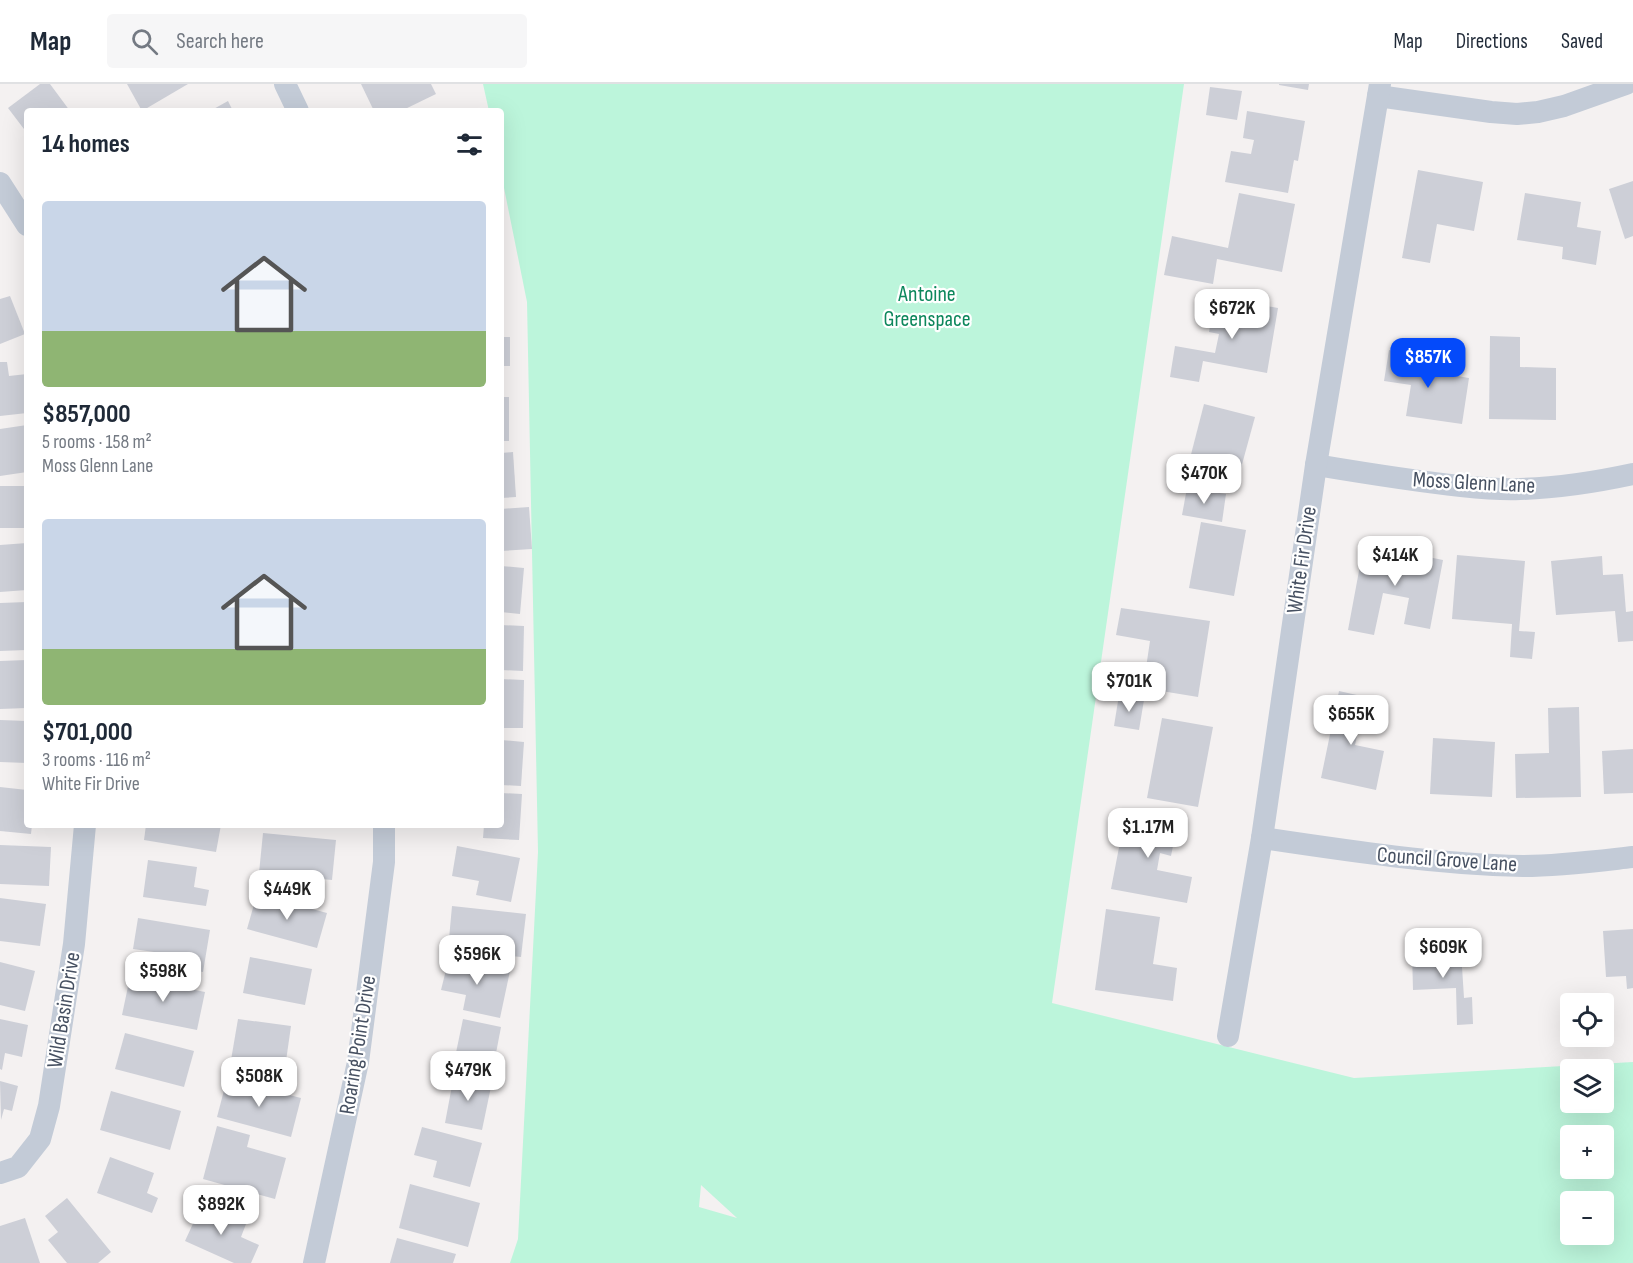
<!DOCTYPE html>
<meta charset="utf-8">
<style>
:root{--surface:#fff;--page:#f6f6f7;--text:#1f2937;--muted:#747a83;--line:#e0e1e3;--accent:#044afa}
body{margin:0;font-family:"Sofia Sans Condensed",sans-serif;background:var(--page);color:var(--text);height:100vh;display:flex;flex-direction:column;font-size:22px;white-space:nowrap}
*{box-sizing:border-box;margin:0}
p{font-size:20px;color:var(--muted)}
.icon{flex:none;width:33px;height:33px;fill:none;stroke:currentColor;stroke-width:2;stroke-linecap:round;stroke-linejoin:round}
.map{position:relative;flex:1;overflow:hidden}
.drawer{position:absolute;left:24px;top:24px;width:480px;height:720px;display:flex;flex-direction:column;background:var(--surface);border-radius:6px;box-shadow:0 6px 24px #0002}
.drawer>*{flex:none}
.controls{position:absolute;left:1560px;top:909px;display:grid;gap:12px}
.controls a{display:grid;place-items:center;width:54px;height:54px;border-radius:6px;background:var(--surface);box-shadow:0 6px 24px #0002;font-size:30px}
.price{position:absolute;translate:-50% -51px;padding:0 14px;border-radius:12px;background:#fff;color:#222;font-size:20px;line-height:39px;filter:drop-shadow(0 2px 3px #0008)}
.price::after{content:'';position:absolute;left:50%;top:36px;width:18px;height:14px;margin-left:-9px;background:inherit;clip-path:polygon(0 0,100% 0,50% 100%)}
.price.selected{background:var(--accent);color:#fff}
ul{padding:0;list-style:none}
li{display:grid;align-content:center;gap:12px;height:318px;padding:0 18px}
li span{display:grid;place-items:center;height:186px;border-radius:6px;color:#555}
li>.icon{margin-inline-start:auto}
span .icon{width:108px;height:108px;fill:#fffc;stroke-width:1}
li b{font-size:26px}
h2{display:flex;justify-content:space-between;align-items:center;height:72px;padding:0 18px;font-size:26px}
header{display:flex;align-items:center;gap:36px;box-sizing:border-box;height:84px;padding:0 30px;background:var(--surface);border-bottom:2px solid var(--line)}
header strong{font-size:28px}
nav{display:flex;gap:33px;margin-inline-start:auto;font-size:21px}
.search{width:420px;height:54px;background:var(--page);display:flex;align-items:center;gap:15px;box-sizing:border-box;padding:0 21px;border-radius:6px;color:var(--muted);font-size:22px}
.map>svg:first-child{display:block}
.green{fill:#bcf5db;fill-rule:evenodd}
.building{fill:#cdcfd7}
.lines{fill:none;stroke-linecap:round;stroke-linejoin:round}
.minor{stroke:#c3cbd7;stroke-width:22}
.labels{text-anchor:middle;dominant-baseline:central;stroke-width:4.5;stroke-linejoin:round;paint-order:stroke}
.park-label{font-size:22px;fill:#0d875c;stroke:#fff}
.street-label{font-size:22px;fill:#465061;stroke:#fff}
</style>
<header>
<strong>Map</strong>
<div class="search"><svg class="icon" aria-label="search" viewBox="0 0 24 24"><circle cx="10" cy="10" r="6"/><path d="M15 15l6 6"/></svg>Search here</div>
<nav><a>Map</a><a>Directions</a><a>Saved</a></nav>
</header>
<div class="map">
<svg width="1633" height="1179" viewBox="0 0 1633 1179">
<rect width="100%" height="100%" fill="#f4f1f1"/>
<path class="green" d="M483 0H1184L1052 919 1354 994 1633 978V1179H510L518 1155 538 768 527 218 501 89V27H489ZM1570 986H1604V1018H1570ZM1570 1052H1604V1084H1570ZM701 1101 737 1134 699 1123ZM1570 1118H1604V1150H1570Z"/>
<g class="building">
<path d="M40 0H50L70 27H27V49L8 24Z"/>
<path d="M127 0H188L142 27Z"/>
<path d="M361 0H431L436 10 401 27H374Z"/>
<path d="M1279 0H1309L1308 6 1279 1Z"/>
<path d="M1210 3 1242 7 1237 36 1206 31Z"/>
<path d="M228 17 233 27H210Z"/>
<path d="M1247 27 1305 37 1298 77 1294 76 1288 109 1225 98 1231 67 1251 70 1254 56 1243 54Z"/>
<path d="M1418 86 1483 98 1474 147 1437 140 1430 179 1402 174Z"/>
<path d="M1633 97V152L1625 155 1609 105Z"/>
<path d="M1239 109 1295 120 1282 188 1217 175 1213 200 1164 191 1172 152 1228 164Z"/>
<path d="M1525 109 1581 118 1577 143 1601 147 1596 181 1562 175 1563 163 1517 156Z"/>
<path d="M10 212 25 250 0 260V215Z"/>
<path d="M1215 213 1278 224 1267 289 1203 277 1199 298 1170 293 1175 262 1215 269 1219 250 1209 248Z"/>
<path d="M1490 252 1520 253V283L1556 284V336L1489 335Z"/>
<rect x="501" y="253" width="9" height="29"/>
<path d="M1389 266 1424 272 1422 286 1469 294 1462 340 1406 332 1411 301 1384 297Z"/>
<path d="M0 278H7L9 292 27 290V329L0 332Z"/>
<rect x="501" y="313" width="8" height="44"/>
<path d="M1204 320 1255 333 1238 395 1188 382Z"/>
<path d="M27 341V388L0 392V345Z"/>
<path d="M513 368 516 413 501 414V369Z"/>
<rect x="0" y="402" width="27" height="42"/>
<path d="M1187 404 1226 410 1222 438 1182 431Z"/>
<path d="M529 423 532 465 501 467V425Z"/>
<path d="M1201 438 1246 446 1234 512 1189 504Z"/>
<path d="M27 459V506L0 508V461Z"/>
<path d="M1364 460 1443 476 1430 545 1404 540 1409 514 1383 509 1374 551 1348 546Z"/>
<path d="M1457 471 1525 477 1519 547 1535 548 1532 575 1510 573 1512 540 1452 535Z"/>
<path d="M1602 472 1603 491 1623 490 1626 528 1633 527V557L1618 558 1615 527 1556 531 1551 477Z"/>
<path d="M501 482 524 484 520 530 501 528Z"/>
<path d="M27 518V566L0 567V519Z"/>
<path d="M1121 524 1210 537 1198 613 1143 604 1150 557 1116 551Z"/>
<path d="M501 541 524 542 523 587 501 586Z"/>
<path d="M27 576V624L0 625V577Z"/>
<path d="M501 595 524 596 523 644H501Z"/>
<path d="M1339 607 1370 614 1363 644 1359 643 1355 661 1384 667 1376 706 1321 694Z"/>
<path d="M1119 611 1144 616 1139 646 1114 642Z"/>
<path d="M1579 623 1581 713 1516 714 1515 670 1549 669 1548 624Z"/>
<path d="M1162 634 1213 643 1198 723 1147 714Z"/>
<path d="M0 636 27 637V679L0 678Z"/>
<path d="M1433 654 1495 658 1492 713 1430 710Z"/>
<path d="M501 656 524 658 521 702 501 701Z"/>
<path d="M1633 665V709L1604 710 1602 667Z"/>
<path d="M0 703 27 706V741H32L31 750 0 747Z"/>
<path d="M501 709 522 710 519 756 483 754 484 741H501Z"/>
<path d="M1126 727 1178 737 1171 772 1160 769 1157 786 1192 793 1187 819 1111 805Z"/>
<path d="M146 741H221L216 768 144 756Z"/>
<path d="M263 749 336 756 332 796 259 789Z"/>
<path d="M0 761 51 763 49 802 0 800Z"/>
<path d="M457 762 520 774 511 818 476 811 479 797 452 792Z"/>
<path d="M148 776 197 783 194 803 209 806 206 822 143 813Z"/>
<path d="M257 810 327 829 317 864 247 845Z"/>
<path d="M0 814 46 820 40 862 0 857Z"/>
<path d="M452 822 526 830 521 873 448 866Z"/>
<path d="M1106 825 1160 833 1153 880 1177 884 1173 917 1095 906Z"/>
<path d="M138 834 210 846 203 888 152 879 154 868 133 865Z"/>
<path d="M1633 845V904L1627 905 1626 892 1606 893 1603 847Z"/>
<path d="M1461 867 1464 914 1472 913 1473 940 1457 941 1456 904 1413 906 1412 869Z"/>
<path d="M250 873 312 885 305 921 243 909Z"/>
<path d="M449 874 510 887 500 934 463 926 466 911 441 906Z"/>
<path d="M0 878 35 887 25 927 0 921Z"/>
<path d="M130 893 205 908 197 946 122 931Z"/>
<path d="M0 935 28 941 22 973 5 969 2 986 0 985Z"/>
<path d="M238 935 291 942 285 984 231 976Z"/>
<path d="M463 935 501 943 492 990 453 983Z"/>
<path d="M125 949 194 967 184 1003 115 985Z"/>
<path d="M454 991 492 998 482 1046 445 1039Z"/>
<path d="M227 995 301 1014 291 1053 217 1033Z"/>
<path d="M0 997 18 1002 12 1027 4 1025 1 1036Z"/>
<path d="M111 1007 181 1027 170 1066 100 1046Z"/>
<path d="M217 1042 250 1051 247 1063 286 1074 275 1115 203 1095Z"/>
<path d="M422 1043 482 1059 470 1103 433 1093 437 1077 414 1071Z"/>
<path d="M110 1073 154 1089 147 1109 158 1114 152 1129 97 1109Z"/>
<path d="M410 1100 480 1119 468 1163 399 1144Z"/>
<path d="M67 1114 111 1168 98 1179H67L48 1156 58 1148 45 1132Z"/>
<path d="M202 1120 246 1140 241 1153 259 1161 251 1179H234L185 1157Z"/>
<path d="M25 1134 40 1179H0V1142Z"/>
<path d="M397 1154 456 1170 453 1179H390Z"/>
</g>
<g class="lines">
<g class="minor">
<path d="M285 0 298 27"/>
<path d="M1378 12 1491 28 1517 30 1538 28 1564 22 1626 0"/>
<path d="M0 99 27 141"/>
<path d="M1316 381C1364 389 1412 397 1461 402 1480 404 1500 406 1520 405 1558 404 1596 398 1633 390"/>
<path d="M1262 754C1349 767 1435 780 1523 782 1559 782 1597 777 1633 773"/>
<path d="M1228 952 1262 754 1316 381 1380 0"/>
<path d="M0 1089 18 1083 40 1055 49 1022 74 860 85 741"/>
<path d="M314 1179 358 978 384 778V741"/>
</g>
</g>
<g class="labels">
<g class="park-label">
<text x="927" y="210">Antoine<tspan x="927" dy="25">Greenspace</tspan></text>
</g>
<g class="street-label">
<text transform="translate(1474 399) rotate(3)">Moss Glenn Lane</text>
<text transform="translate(1302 476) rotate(-82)">White Fir Drive</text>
<text transform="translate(1447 776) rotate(4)">Council Grove Lane</text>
<text transform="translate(64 926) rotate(-81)">Wild Basin Drive</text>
<text transform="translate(358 961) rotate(-81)">Roaring Point Drive</text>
</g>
</g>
</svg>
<div class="controls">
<a><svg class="icon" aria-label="locate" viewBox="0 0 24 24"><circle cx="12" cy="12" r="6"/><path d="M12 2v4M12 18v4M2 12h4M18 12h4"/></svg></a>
<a><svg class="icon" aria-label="layers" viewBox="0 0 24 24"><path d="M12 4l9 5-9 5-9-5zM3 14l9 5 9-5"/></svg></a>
<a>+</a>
<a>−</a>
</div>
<b class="price" style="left:1232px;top:256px">$672K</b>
<b class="price selected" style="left:1428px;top:305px">$857K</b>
<b class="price" style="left:1204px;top:421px">$470K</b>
<b class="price" style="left:1395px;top:503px">$414K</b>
<b class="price" style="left:1129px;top:629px">$701K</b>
<b class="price" style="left:1351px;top:662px">$655K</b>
<b class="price" style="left:1148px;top:775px">$1.17M</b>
<b class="price" style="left:287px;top:837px">$449K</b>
<b class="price" style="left:1443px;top:895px">$609K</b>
<b class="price" style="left:477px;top:902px">$596K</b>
<b class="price" style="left:163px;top:919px">$598K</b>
<b class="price" style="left:468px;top:1018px">$479K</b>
<b class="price" style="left:259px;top:1024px">$508K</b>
<b class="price" style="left:221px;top:1152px">$892K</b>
<section class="drawer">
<h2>14 homes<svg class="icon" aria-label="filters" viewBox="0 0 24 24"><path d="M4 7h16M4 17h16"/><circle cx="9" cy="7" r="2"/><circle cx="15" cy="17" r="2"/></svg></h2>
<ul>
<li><span style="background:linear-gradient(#c9d6e8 70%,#8fb573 0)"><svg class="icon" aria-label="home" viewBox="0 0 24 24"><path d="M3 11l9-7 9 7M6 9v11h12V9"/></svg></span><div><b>$857,000</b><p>5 rooms · 158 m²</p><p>Moss Glenn Lane</p></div></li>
<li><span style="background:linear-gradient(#c9d6e8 70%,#8fb573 0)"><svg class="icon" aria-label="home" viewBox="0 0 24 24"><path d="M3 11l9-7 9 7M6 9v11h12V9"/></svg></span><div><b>$701,000</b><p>3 rooms · 116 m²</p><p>White Fir Drive</p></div></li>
</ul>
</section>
</div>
